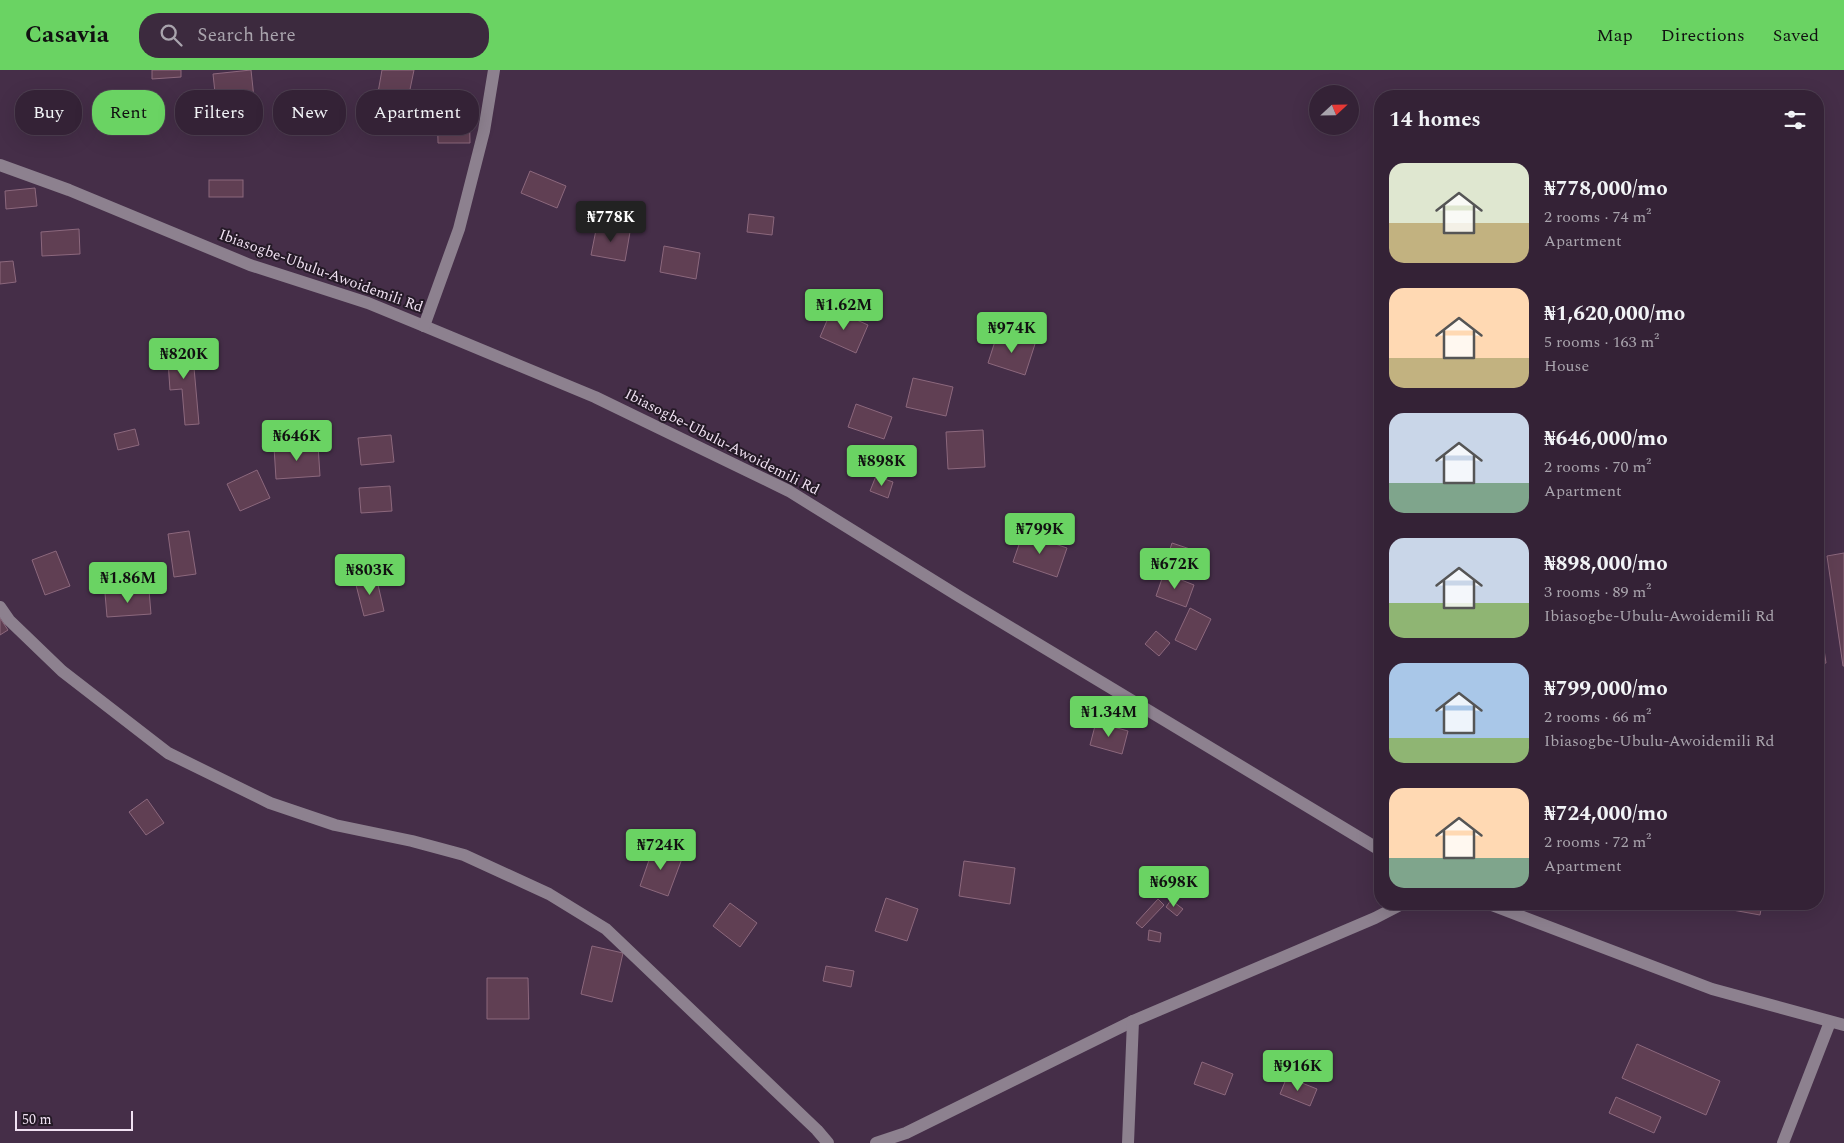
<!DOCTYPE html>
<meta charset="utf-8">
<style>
:root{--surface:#342236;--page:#3c2a3e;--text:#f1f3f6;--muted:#a9a4ad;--line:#4e3f51;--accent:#6ad363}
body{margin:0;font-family:Spectral,serif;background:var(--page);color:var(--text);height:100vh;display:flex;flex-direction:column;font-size:19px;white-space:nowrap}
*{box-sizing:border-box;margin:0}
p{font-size:16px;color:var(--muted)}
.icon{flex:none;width:28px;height:28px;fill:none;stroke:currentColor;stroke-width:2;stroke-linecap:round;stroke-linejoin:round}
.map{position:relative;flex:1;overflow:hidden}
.sheet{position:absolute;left:1374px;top:20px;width:450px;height:820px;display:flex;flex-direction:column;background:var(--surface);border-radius:20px;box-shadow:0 5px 20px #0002,0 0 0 1px var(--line)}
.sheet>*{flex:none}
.guide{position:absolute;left:15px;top:20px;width:475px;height:45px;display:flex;gap:10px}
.needle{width:32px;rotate:68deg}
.controls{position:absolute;left:1309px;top:15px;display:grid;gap:10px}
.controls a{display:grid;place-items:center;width:50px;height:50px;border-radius:50%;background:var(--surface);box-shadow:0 5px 20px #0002,0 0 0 1px var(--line);font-size:25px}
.scale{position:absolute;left:15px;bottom:12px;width:118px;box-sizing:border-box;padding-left:5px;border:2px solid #f0e1f2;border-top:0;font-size:14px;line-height:18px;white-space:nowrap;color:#f0e1f2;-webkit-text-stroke:4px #251a27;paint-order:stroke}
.price{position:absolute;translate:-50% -42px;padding:0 11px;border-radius:5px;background:var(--accent);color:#111;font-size:16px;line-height:32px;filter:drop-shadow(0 1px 2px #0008)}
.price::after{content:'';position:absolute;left:50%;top:30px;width:15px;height:11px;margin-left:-8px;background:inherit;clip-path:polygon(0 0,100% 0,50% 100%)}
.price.current{background:#222;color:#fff}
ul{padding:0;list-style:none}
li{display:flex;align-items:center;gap:15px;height:125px;padding:0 15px}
li span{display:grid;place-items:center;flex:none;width:140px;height:100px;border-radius:15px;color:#555}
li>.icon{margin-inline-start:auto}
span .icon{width:60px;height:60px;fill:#fffc;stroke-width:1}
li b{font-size:21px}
h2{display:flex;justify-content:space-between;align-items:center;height:60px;padding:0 15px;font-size:21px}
.pill{padding:0 18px;border-radius:20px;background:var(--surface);box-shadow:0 5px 20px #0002,0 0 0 1px var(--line);font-size:18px;line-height:45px}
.pill.current{background:var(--accent);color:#111}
header{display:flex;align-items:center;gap:30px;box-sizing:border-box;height:70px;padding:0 25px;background:var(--accent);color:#111}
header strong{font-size:24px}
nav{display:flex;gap:28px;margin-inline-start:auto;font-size:18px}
.search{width:350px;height:45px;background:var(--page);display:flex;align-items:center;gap:12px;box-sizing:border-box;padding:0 18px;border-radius:20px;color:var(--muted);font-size:19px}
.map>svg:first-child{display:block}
.building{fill:#603f53;stroke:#8c687d}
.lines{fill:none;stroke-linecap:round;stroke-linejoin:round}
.minor{stroke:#8d818f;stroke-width:12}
.labels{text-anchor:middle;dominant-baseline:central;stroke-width:4;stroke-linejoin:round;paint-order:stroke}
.street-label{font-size:15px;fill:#f0e1f2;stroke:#251a27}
</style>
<header>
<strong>Casavia</strong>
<div class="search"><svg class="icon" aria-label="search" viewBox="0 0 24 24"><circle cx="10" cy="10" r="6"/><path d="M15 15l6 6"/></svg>Search here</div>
<nav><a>Map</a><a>Directions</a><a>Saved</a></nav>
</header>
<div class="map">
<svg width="1844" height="1073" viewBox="0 0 1844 1073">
<rect width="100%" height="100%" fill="#452e48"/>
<g class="building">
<path d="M152 0H181V7L152 9Z"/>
<path d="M251 0 257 56 219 60 213 4Z"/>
<path d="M382 0H414L407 34 377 28Z"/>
<path d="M437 28H469L470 73H438Z"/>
<path d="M530 101 566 116 557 138 521 123Z"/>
<rect x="209" y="110" width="34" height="17"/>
<path d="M35 118 37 136 6 139 5 121Z"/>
<path d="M749 144 774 147 772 165 747 162Z"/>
<path d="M597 155 630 162 625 191 591 185Z"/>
<path d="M79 159 80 184 42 186 41 162Z"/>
<path d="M664 176 700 183 696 209 660 202Z"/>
<path d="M13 191 16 212 0 214V192Z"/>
<path d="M832 239 868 255 856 283 820 267Z"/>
<path d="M998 262 1035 274 1025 305 988 293Z"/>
<path d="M192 275 199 354 185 355 182 319 170 320 167 277Z"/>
<path d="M913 308 953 317 946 346 906 337Z"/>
<path d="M856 334 892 347 884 369 848 357Z"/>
<path d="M135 359 139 375 118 380 114 364Z"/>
<path d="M983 360 985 397 948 399 946 362Z"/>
<path d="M391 365 394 392 361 395 358 368Z"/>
<path d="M318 375 320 406 276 409 274 377Z"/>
<path d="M257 400 270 428 240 441 227 414Z"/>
<path d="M876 406 893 412 888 428 870 421Z"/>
<path d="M390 416 392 441 361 443 359 418Z"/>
<path d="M189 461 196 504 174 507 168 464Z"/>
<path d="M1023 463 1067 478 1057 507 1013 492Z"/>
<path d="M1172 473 1208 485 1201 506 1165 494Z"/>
<path d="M56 481 70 516 45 525 32 490Z"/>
<path d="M1844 483V596H1843L1827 486Z"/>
<path d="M1164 503 1194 515 1186 537 1156 526Z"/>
<path d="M376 506 384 541 364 546 355 511Z"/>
<path d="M149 520 151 544 107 547 105 523Z"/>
<path d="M1190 538 1211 549 1196 580 1175 570Z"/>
<path d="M1818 539 1826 593 1818 595Z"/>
<path d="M0 548 8 560 0 565Z"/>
<path d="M1156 561 1170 573 1159 586 1145 574Z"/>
<path d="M1096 652 1128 661 1122 684 1090 675Z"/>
<path d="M147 729 164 753 146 765 129 742Z"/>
<path d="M654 776 683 786 668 826 640 816Z"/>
<path d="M964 791 1015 798 1010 834 959 826Z"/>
<path d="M886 828 918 839 907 871 875 861Z"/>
<path d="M1158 829 1164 835 1142 858 1136 853Z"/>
<path d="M1171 830 1183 839 1177 846 1166 837Z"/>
<path d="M730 833 757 853 740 877 713 856Z"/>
<path d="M1717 834H1762L1760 845 1716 837Z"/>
<path d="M1149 860 1161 863 1160 872 1148 870Z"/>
<path d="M592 876 623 883 612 932 581 924Z"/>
<path d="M826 896 854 901 851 917 823 911Z"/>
<path d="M487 908H528L529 949H487Z"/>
<path d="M1637 974 1720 1011 1706 1045 1622 1008Z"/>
<path d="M1202 992 1233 1004 1225 1025 1194 1014Z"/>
<path d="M1287 1007 1317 1019 1310 1036 1280 1024Z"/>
<path d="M1616 1027 1661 1047 1654 1063 1609 1043Z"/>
</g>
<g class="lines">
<g class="minor">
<path d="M0 95 69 120 250 195 368 233 424 256 595 327 789 421 960 527 1380 780"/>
<path d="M424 256 459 159 484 61 494 0"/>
<path d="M0 537 9 550 62 601 168 683 270 733 335 755 412 771 464 785 549 824 606 859 817 1060 828 1073"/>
<path d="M1489 834 1712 919 1844 955"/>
<path d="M876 1073 906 1063 1133 951 1375 848 1402 834"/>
<path d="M1128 1073 1133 951"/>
<path d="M1783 1073 1830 952"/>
</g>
</g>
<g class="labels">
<g class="street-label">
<text transform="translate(321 201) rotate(20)">Ibiasogbe-Ubulu-Awoidemili Rd</text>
<text transform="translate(722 372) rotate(27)">Ibiasogbe-Ubulu-Awoidemili Rd</text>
</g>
</g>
</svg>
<div class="controls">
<a><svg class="needle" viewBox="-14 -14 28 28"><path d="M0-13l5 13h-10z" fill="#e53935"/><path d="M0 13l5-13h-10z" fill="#a9a4ad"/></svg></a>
</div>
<div class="scale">50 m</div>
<b class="price current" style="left:611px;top:173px">₦778K</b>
<b class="price" style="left:844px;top:261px">₦1.62M</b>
<b class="price" style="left:1012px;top:284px">₦974K</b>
<b class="price" style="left:184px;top:310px">₦820K</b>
<b class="price" style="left:297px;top:392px">₦646K</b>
<b class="price" style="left:882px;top:417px">₦898K</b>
<b class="price" style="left:1040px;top:485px">₦799K</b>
<b class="price" style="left:1175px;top:520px">₦672K</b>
<b class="price" style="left:370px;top:526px">₦803K</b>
<b class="price" style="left:128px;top:534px">₦1.86M</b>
<b class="price" style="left:1109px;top:668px">₦1.34M</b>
<b class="price" style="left:661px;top:801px">₦724K</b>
<b class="price" style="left:1174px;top:838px">₦698K</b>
<b class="price" style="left:1298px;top:1022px">₦916K</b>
<div class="guide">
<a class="pill">Buy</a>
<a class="pill current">Rent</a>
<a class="pill">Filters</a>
<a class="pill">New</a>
<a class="pill">Apartment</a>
</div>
<section class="sheet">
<h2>14 homes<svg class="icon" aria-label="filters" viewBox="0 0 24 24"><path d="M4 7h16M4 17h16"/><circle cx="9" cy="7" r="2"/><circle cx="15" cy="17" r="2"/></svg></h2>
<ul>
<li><span style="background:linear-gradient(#dfe7d0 60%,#c2b280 0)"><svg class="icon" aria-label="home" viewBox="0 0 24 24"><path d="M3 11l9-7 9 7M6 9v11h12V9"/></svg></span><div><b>₦778,000/mo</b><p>2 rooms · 74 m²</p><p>Apartment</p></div></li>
<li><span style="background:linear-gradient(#ffd9b3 70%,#c2b280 0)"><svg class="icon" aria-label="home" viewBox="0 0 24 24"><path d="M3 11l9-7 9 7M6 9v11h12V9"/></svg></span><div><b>₦1,620,000/mo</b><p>5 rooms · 163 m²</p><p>House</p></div></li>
<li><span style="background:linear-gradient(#c9d6e8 70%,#7fa58c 0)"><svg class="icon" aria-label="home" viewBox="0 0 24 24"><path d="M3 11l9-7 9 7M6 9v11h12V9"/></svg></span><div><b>₦646,000/mo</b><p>2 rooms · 70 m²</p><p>Apartment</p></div></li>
<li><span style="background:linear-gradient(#c9d6e8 65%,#8fb573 0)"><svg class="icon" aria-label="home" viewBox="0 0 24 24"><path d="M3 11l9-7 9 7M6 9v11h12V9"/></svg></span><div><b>₦898,000/mo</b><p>3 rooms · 89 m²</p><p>Ibiasogbe-Ubulu-Awoidemili Rd</p></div></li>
<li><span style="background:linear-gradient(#a9c7e8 75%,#8fb573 0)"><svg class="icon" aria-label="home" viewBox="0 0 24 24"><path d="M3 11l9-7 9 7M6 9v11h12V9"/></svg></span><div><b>₦799,000/mo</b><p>2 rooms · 66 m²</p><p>Ibiasogbe-Ubulu-Awoidemili Rd</p></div></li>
<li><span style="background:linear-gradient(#ffd9b3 70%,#7fa58c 0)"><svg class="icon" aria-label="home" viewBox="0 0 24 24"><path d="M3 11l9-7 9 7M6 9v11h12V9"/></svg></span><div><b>₦724,000/mo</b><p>2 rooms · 72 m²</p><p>Apartment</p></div></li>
</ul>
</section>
</div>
